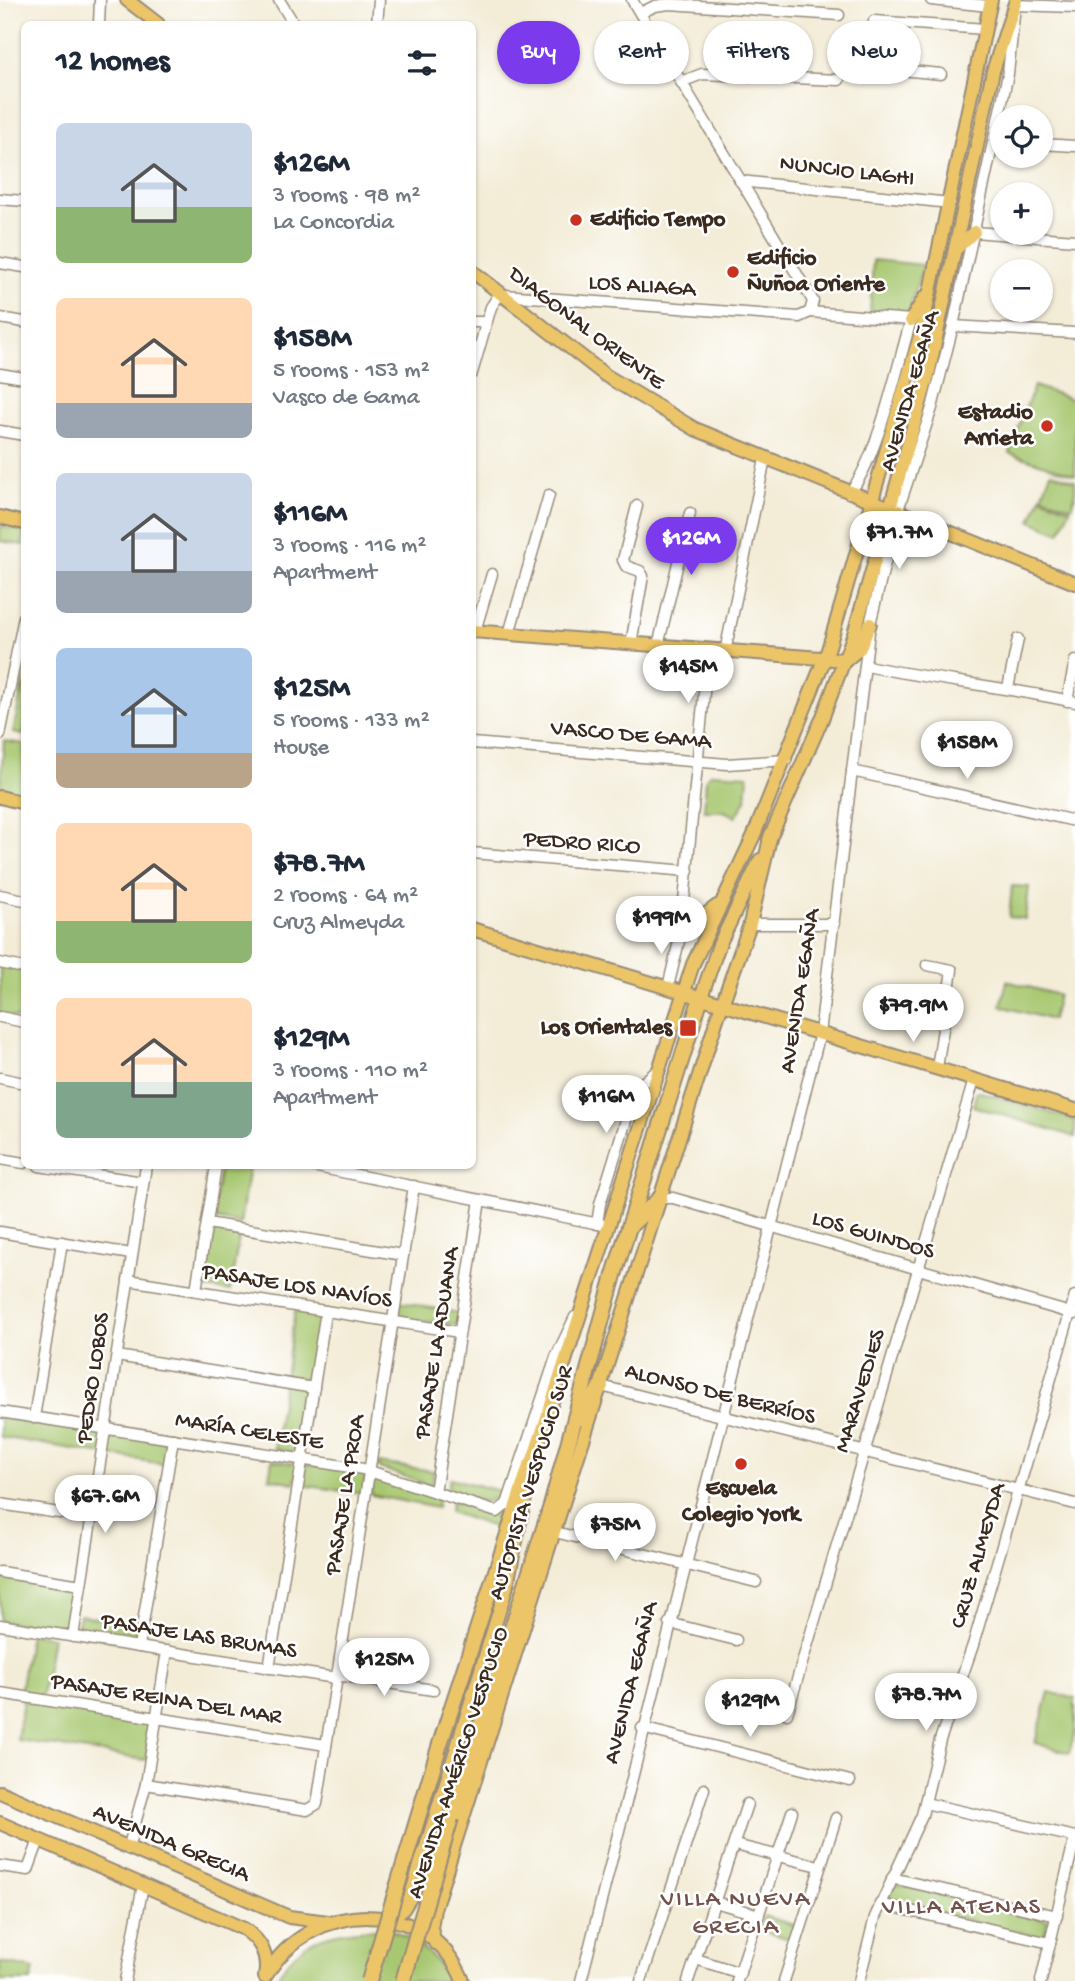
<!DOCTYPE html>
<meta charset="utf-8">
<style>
:root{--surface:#fff;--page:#f6f6f7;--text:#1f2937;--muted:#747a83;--accent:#7c3aed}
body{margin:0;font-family:"Gochi Hand",sans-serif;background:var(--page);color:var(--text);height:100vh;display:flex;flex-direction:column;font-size:26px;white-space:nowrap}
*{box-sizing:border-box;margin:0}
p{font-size:23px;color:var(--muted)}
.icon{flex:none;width:38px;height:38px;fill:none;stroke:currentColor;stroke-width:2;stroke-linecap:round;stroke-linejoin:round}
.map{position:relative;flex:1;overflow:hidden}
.side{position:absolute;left:21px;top:21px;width:455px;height:1148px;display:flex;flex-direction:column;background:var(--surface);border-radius:10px;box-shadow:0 2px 5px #0004}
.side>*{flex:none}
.hud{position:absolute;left:497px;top:21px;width:472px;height:63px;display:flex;gap:14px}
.tools{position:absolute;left:990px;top:105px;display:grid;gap:14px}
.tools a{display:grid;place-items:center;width:63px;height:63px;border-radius:50%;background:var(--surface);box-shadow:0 2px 5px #0004;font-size:35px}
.price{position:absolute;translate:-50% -60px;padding:0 16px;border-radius:24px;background:#fff;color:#222;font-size:23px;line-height:46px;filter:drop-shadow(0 2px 4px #0008)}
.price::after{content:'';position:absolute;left:50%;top:42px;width:21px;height:16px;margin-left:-10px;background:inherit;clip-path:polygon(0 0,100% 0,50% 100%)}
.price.current{background:var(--accent);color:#fff}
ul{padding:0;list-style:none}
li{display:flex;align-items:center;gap:21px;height:175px;padding:0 35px}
li span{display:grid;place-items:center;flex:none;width:196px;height:140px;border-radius:10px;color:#555}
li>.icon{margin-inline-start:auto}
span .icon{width:84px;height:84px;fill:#fffc;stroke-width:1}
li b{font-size:30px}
h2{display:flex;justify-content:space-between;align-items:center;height:84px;padding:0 35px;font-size:30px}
.chip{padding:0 24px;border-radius:32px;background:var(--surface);box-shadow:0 2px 5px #0004;font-size:24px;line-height:63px}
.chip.current{background:var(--accent);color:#fff}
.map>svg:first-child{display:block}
.green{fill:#a7c76f;stroke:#717846;stroke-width:2}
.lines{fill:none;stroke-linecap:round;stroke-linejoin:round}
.minor-casing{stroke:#978b7a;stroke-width:13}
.major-casing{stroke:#978b7a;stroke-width:16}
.highway-casing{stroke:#978b7a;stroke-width:18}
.minor{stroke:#fff;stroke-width:10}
.major{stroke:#ecc569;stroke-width:12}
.highway{stroke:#ecc569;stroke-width:14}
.highway-bridge-casing{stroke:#978b7a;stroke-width:18;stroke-linecap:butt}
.highway-bridge{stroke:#ecc569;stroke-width:14}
.poi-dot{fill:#c8321e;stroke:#fff;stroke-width:2.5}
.labels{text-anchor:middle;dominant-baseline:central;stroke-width:5;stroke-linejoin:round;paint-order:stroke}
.street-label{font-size:23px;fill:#3b2a1e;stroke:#fff}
.poi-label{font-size:23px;font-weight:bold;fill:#3b2a1e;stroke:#fff;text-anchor:start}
.neighbourhood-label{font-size:24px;letter-spacing:2px;fill:#72524a;stroke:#fff}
</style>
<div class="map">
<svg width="1075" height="1981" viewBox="0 0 1075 1981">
<rect width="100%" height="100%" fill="#fff"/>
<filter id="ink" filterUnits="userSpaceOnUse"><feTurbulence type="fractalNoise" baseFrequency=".0143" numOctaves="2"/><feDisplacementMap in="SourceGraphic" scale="14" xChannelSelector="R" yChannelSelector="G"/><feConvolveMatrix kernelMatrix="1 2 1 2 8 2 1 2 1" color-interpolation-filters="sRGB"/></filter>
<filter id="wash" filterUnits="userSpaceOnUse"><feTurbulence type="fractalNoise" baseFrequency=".00686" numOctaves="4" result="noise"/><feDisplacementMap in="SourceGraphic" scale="28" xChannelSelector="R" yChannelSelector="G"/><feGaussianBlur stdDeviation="1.57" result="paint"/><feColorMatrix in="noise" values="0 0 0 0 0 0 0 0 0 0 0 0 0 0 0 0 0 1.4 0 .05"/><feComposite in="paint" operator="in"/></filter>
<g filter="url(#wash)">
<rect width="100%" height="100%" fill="#f3ecd7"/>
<g class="green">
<path d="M873 260 923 265 909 310 904 315 870 314Z"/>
<path d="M1034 386 1075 400V475L1009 453Z"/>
<path d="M1051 472 1075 481V496L1071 507 1042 496Z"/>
<path d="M1041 497 1070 509 1060 533 1031 521Z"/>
<path d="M0 526 24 531 23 545 0 541Z"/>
<path d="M24 676V735L13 733Z"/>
<path d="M4 741 24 744V796L0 790Z"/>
<path d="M711 773 748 775 746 800 736 817 724 811H704L706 778Z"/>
<path d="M1012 886 1029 887 1025 919 1009 917Z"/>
<path d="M0 964 24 969V1019L0 1014Z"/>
<path d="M1007 981 1058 995 1052 1020 1001 1006Z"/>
<path d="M977 1091 1075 1120V1137L973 1106Z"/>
<path d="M220 1166H249L240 1224 216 1219 212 1215Z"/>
<path d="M216 1228 240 1232 230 1291 206 1288 202 1281 209 1232Z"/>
<path d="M400 1302 459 1313 457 1325 402 1319 398 1314Z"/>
<path d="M295 1311 317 1315 320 1320 300 1454 274 1449Z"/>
<path d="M0 1417 168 1441 164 1464 0 1437Z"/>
<path d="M272 1460 298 1464 295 1483 269 1478Z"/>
<path d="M378 1463 434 1471 431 1486 377 1467Z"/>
<path d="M305 1464 366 1474 363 1494 302 1485Z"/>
<path d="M373 1477 438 1497 437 1508 371 1495Z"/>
<path d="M450 1478 503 1492 487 1502 447 1492Z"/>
<path d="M452 1501 498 1516 503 1514 497 1528 450 1512Z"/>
<path d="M0 1578 70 1588 75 1592 69 1626 63 1630 0 1621Z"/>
<path d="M80 1615 139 1625 136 1644 83 1635 77 1629Z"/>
<path d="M30 1633 52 1637 42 1696 20 1692Z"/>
<path d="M1049 1692 1075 1699V1732L1069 1753 1035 1743Z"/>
<path d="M23 1700 152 1721 146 1760 17 1740Z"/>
<path d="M895 1884 1048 1920 1044 1938 887 1901Z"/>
<path d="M764 1916 797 1926 793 1940 759 1930Z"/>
<path d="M379 1929C410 1929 435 1958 452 1981H275C300 1937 330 1930 379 1929Z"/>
<path d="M0 1962 34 1969 31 1981H0Z"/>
</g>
</g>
<g filter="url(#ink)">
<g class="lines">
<g class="minor-casing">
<g id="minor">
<path d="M279 0 294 24"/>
<path d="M632 0 813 301 810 312"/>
<path d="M931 0 989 6"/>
<path d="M640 13 655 6 669 4 839 15"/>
<path d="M99 24 100 0"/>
<path d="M377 24 379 0"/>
<path d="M941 74 871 67 867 60 874 21 985 29"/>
<path d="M681 82 702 74 839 80"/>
<path d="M1041 144 1075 146"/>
<path d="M740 181 950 203"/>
<path d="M0 199 24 201"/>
<path d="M974 232 1075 240"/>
<path d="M0 263 24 267"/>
<path d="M810 312 911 320C898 363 877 462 849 493"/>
<path d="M0 318 24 322"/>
<path d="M472 322H486"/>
<path d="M953 326 1075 333"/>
<path d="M472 373 491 307 497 298 504 295 799 317 810 312"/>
<path d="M0 374 24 378"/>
<path d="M0 431 24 435"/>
<path d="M475 631 492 574"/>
<path d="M509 634 549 495"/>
<path d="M631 644 643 576 640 571 626 566 623 560 637 506"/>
<path d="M658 646 690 513"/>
<path d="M725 652 765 459"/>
<path d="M867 666C936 680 1006 687 1075 702"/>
<path d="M1008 688 1018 639"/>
<path d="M1067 701 1075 661"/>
<path d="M0 735 24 617"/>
<path d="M472 743 727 764 786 760"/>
<path d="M852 771 1075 821"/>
<path d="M472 853 688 871"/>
<path d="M0 895 24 900"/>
<path d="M750 924H834"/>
<path d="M0 963 24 968"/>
<path d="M927 965 952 970 937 1068"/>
<path d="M668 987 681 933 708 651"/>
<path d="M0 1017 24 1022"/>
<path d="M0 1078 24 1083"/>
<path d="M0 1159 24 1163"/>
<path d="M39 1166 143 1182"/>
<path d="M312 1166 609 1226"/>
<path d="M660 1198H673L1074 1314"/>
<path d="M207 1223 403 1255"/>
<path d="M597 1224 600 1204 636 1088 658 1070"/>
<path d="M0 1232 131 1254"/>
<path d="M128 1280 459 1332"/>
<path d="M196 1290 216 1166"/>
<path d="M117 1356 314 1388"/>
<path d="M601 1386 1075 1504"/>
<path d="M0 1412 363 1469 497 1512 507 1504 556 1357 575 1317"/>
<path d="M34 1418 62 1242"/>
<path d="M435 1492 480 1200"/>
<path d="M0 1504 92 1518"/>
<path d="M555 1532 756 1582"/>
<path d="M0 1572 81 1585"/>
<path d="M669 1623 736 1640"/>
<path d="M0 1625 329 1677 344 1676 433 1690"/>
<path d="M73 1637 146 1166"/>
<path d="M139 1647 173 1439"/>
<path d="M269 1668 326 1311"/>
<path d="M0 1693 326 1745"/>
<path d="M787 1714 974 1080"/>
<path d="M642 1728 850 1781"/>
<path d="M146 1784 307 1810 317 1804 414 1186"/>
<path d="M925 1803 1075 1837"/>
<path d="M735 1845 819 1866"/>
<path d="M128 1849 146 1784 167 1651"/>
<path d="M0 1866 28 1870 39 1840"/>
<path d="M892 1878 1057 1916"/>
<path d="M715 1902 759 1915"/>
<path d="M880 1904 1050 1943"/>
<path d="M696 1959 740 1973"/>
<path d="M125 1981 143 1885"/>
<path d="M581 1981 820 1033 870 624 898 510 932 408 953 326 1008 74 1015 5 1075 7"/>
<path d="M641 1981 704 1789"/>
<path d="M688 1981 747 1804"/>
<path d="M737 1981 792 1812"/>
<path d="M784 1981 836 1818"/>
<path d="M859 1981 875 1917 922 1815 940 1740 973 1645 1075 1296"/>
<path d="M1041 1981 1075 1837"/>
</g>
</g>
<g class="major-casing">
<g id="major">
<path d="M127 0 158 24"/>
<path d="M956 249 974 232"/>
<path d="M472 271 605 375 695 429 1075 583"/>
<path d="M911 320 925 297"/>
<path d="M0 517 24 523"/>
<path d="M472 631 846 660"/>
<path d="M846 660 860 648 870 624"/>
<path d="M0 797 24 803"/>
<path d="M769 840 822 719 854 634 928 375 993 71 1016 0"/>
<path d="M472 929 1075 1110"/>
<path d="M681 933 717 906"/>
<path d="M701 997 719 945 760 860"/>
<path d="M529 1473 693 964 754 835 828 650 922 329 991 0"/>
<path d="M0 1792 289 1917 328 1922"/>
<path d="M0 1823 244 1929C261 1941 269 1955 265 1977"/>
<path d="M389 1920 403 1909 410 1898 506 1589 525 1498"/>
<path d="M435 1943 431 1928 434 1909 717 1019 750 924 771 834"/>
<path d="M267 1974C310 1900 429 1894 463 1981"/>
</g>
</g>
<g class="highway-casing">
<g id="highway">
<path d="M631 1225 660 1198"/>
<path d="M581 1418 601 1386"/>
<path d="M440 1744 530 1466"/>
<path d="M451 1818 551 1506 614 1275 701 997"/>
</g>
</g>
<use href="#minor" class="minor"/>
<use href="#major" class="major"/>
<use href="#highway" class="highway"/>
<g class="highway-bridge-casing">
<g id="highway-bridge">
<path d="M369 1981 440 1744"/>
<path d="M403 1981 451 1818"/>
</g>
</g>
<use href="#highway-bridge" class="highway-bridge"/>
</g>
</g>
<g class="poi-dot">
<circle cx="576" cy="220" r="7"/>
<circle cx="733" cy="272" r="7"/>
<circle cx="1047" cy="426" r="7"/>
<rect x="679" y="1019" width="18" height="18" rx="3.5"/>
<circle cx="741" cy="1464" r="7"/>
</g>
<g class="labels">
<g class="street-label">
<text transform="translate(847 172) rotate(7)">NUNCIO LAGHI</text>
<text transform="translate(642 287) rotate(4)">LOS ALIAGA</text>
<text transform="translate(586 329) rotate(37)">DIAGONAL ORIENTE</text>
<text transform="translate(911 391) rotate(-74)">AVENIDA EGAÑA</text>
<text transform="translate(631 736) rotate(5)">VASCO DE GAMA</text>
<text transform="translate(582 844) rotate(4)">PEDRO RICO</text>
<text transform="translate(801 991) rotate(-81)">AVENIDA EGAÑA</text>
<text transform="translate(873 1236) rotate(16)">LOS GUINDOS</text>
<text transform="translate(297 1287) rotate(9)">PASAJE LOS NAVÍOS</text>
<text transform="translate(438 1343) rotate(-81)">PASAJE LA ADUANA</text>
<text transform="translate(94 1378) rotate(-82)">PEDRO LOBOS</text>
<text transform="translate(861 1391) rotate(-73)">MARAVEDIES</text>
<text transform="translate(720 1395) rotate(14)">ALONSO DE BERRÍOS</text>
<text transform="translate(249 1432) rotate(9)">MARÍA CELESTE</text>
<text transform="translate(532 1483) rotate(-73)">AUTOPISTA VESPUCIO SUR</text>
<text transform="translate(346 1495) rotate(-81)">PASAJE LA PROA</text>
<text transform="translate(979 1556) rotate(-74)">CRUZ ALMEYDA</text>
<text transform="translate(199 1637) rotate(9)">PASAJE LAS BRUMAS</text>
<text transform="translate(632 1683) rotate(-76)">AVENIDA EGAÑA</text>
<text transform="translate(166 1700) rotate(9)">PASAJE REINA DEL MAR</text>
<text transform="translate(459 1763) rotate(-72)">AVENIDA AMÉRICO VESPUCIO</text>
<text transform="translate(171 1844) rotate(23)">AVENIDA GRECIA</text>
</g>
<g class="poi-label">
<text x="590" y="220">Edificio Tempo</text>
<text x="747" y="259">Edificio<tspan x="747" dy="26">Ñuñoa Oriente</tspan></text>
<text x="1033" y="413" text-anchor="end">Estadio<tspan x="1033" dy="26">Arrieta</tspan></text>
<text x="672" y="1028" text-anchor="end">Los Orientales</text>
<text x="741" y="1489" text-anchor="middle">Escuela<tspan x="741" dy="26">Colegio York</tspan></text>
</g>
<g class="neighbourhood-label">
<text x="736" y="1900">VILLA NUEVA<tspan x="736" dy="28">GRECIA</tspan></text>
<text x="962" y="1908">VILLA ATENAS</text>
</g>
</g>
</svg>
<div class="tools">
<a><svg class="icon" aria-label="locate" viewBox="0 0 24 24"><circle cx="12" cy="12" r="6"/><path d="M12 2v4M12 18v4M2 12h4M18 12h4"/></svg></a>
<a>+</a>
<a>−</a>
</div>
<b class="price" style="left:899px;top:571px">$71.7M</b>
<b class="price current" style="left:691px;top:577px">$126M</b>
<b class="price" style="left:688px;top:705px">$145M</b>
<b class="price" style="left:967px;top:781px">$158M</b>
<b class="price" style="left:661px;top:956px">$199M</b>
<b class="price" style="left:913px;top:1044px">$79.9M</b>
<b class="price" style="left:606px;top:1135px">$116M</b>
<b class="price" style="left:105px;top:1535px">$67.6M</b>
<b class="price" style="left:615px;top:1563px">$75M</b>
<b class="price" style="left:384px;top:1698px">$125M</b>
<b class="price" style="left:926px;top:1733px">$78.7M</b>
<b class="price" style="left:750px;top:1739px">$129M</b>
<div class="hud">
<a class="chip current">Buy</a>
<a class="chip">Rent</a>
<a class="chip">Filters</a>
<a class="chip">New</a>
</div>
<section class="side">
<h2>12 homes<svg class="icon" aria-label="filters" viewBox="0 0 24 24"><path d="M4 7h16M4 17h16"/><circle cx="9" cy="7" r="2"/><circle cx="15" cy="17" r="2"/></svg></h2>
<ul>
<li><span style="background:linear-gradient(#c9d6e8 60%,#8fb573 0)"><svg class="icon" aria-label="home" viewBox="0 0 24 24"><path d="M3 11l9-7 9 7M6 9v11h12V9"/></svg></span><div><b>$126M</b><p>3 rooms · 98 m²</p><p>La Concordia</p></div></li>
<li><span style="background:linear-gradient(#ffd9b3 75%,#9aa5b1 0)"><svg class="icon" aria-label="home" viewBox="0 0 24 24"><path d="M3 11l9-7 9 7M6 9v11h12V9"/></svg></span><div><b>$158M</b><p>5 rooms · 153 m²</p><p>Vasco de Gama</p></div></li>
<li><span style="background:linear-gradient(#c9d6e8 70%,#9aa5b1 0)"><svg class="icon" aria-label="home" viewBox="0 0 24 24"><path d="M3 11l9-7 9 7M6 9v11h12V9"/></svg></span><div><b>$116M</b><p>3 rooms · 116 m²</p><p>Apartment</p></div></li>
<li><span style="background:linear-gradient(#a9c7e8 75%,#b9a48a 0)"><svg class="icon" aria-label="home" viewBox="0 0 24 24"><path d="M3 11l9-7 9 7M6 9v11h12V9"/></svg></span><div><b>$125M</b><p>5 rooms · 133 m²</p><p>House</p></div></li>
<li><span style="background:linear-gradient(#ffd9b3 70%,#8fb573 0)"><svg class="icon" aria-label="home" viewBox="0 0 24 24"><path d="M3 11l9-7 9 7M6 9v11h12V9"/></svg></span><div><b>$78.7M</b><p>2 rooms · 64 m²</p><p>Cruz Almeyda</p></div></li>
<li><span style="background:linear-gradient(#ffd9b3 60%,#7fa58c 0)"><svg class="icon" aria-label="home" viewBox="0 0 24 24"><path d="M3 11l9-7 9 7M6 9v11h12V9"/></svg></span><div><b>$129M</b><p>3 rooms · 110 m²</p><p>Apartment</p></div></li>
</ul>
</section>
</div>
